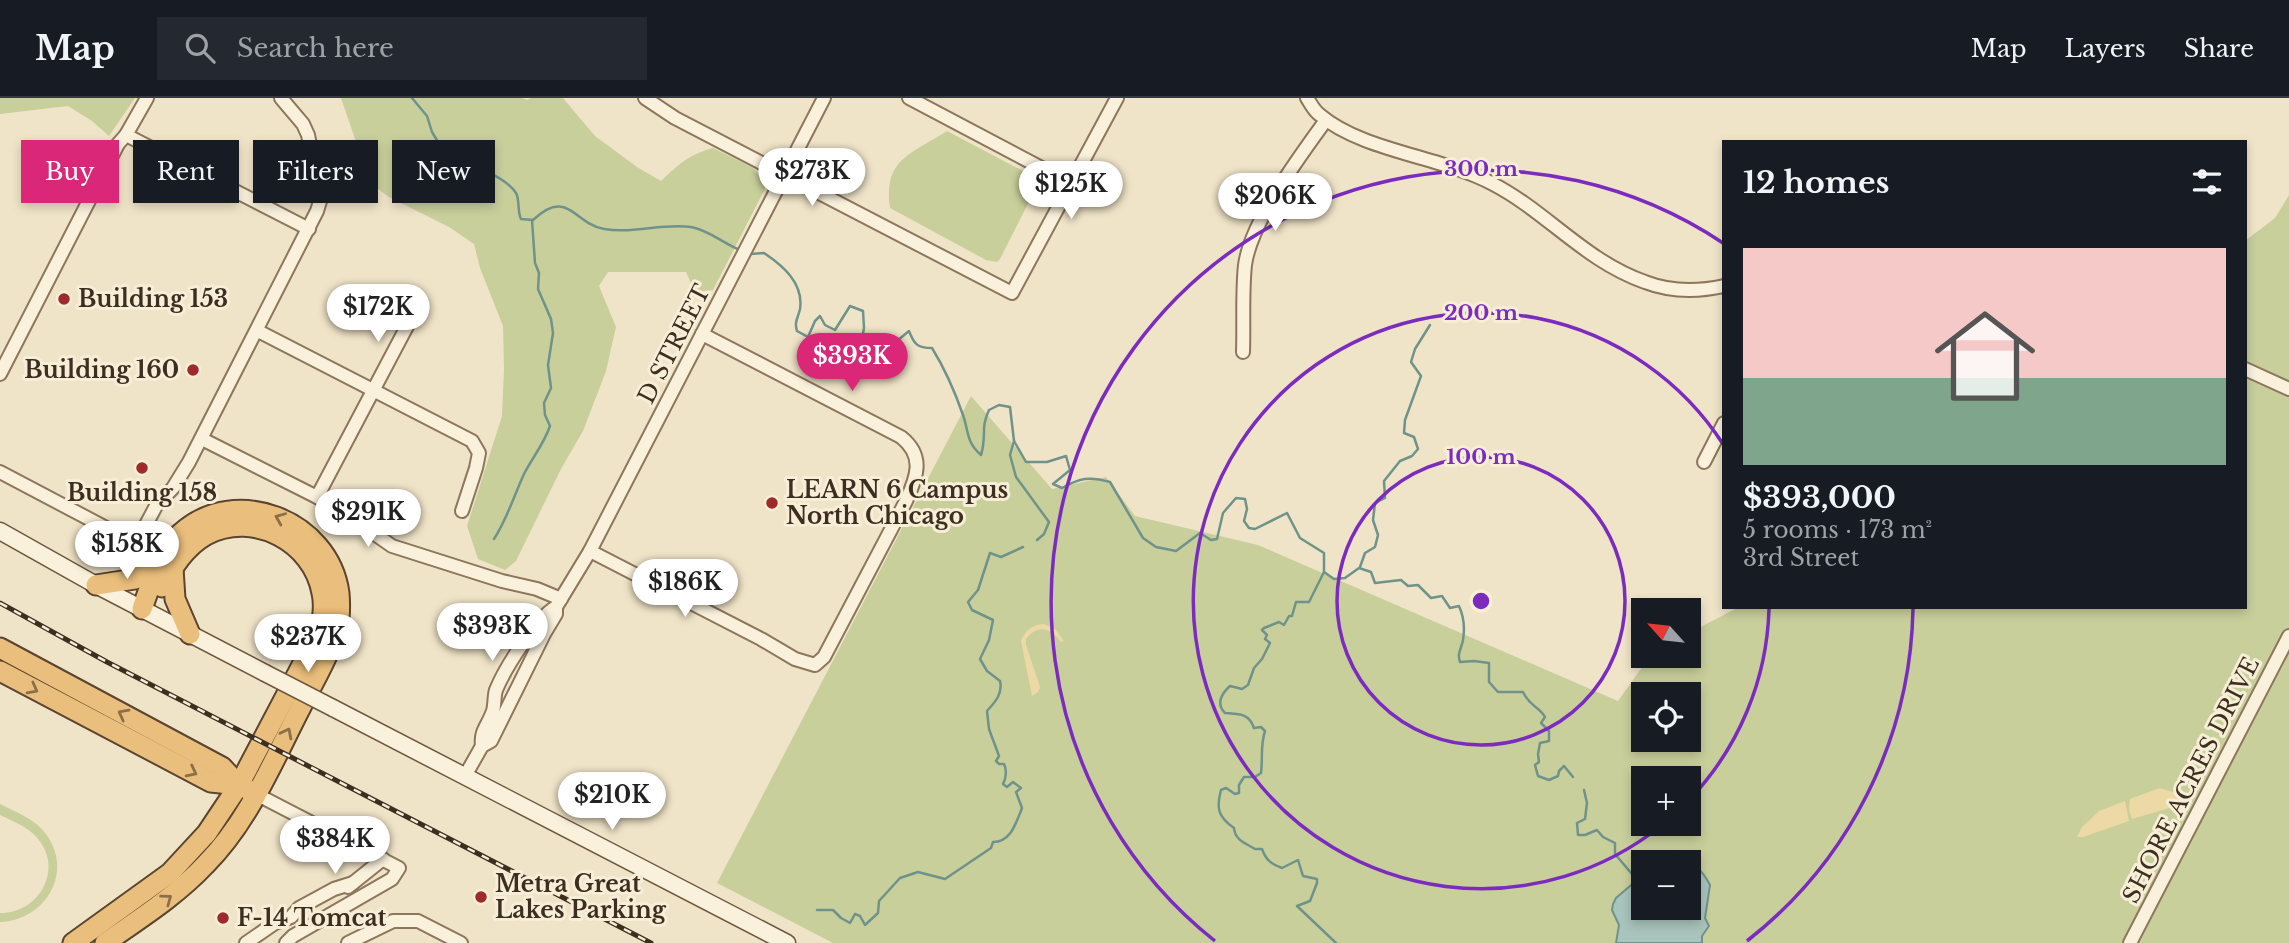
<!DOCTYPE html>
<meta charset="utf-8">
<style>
:root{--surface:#171b24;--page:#242831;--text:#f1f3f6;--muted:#9ea1a6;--line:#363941;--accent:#db2777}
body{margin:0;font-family:"Libre Baskerville",serif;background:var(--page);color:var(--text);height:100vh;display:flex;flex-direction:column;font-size:26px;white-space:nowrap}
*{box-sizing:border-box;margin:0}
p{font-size:23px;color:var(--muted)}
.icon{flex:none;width:38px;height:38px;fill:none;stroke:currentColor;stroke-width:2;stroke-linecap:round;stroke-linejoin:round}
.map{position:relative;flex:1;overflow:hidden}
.side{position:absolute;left:1722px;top:42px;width:525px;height:469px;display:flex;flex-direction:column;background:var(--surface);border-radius:0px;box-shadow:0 4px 10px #0003}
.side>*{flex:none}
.banner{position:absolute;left:21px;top:42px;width:665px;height:63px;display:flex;gap:14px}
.needle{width:46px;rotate:297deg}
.controls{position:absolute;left:1631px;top:500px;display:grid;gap:14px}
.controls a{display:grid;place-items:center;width:70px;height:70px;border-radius:0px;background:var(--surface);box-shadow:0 4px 10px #0003;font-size:35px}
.price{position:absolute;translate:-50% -60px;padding:0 16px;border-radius:24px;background:#fff;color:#222;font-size:23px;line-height:46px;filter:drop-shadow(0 2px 4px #0008)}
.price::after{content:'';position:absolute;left:50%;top:42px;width:21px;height:16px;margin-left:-10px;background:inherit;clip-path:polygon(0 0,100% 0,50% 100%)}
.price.selected{background:var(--accent);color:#fff}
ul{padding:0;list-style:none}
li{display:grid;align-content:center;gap:14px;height:371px;padding:0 21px}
li span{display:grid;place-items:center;height:217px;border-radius:0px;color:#555}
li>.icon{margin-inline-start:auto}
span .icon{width:126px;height:126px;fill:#fffc;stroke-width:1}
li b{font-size:30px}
h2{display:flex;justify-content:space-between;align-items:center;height:84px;padding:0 21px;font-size:30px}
.pill{padding:0 24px;border-radius:0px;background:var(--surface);box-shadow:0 4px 10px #0003;font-size:24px;line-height:63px}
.pill.selected{background:var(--accent);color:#fff}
header{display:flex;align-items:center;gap:42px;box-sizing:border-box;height:98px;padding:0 35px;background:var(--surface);border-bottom:2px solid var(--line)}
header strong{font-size:33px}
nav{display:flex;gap:38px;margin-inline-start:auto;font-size:24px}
.search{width:490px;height:63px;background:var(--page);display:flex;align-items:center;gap:18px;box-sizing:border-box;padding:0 24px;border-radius:0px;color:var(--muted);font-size:26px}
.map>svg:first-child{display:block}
.green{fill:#c9cf9b;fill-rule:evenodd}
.sand{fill:#ecd9a5}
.water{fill:#a9c4bc;stroke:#6f938a;stroke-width:2}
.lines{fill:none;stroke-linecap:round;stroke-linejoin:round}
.stream{stroke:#6f938a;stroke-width:2.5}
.minor-casing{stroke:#8d765c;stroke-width:16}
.secondary-casing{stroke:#6f573f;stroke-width:19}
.trunk-casing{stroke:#5b4430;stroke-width:23}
.minor{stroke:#faf1dc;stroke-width:12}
.secondary{stroke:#faf1dc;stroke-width:16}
.trunk{stroke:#eabe7c;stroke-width:19}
.rail-casing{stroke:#3d2e20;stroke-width:5}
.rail{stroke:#f7eed8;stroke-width:2.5;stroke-dasharray:8;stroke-linecap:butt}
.secondary-bridge-casing{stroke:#6f573f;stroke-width:19;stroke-linecap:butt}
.secondary-bridge{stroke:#faf1dc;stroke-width:16}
.oneway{stroke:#8b6f49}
.ring{fill:none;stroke:#7b2cbf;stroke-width:3.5}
.poi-dot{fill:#9e2a2b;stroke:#f7eed8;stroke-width:2.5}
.labels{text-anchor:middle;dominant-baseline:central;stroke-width:6;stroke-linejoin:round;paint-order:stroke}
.poi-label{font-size:23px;font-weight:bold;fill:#3d2e20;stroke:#f7eed8;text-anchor:start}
.street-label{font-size:23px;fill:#3d2e20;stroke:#f7eed8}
.centre{fill:#7b2cbf;stroke:#f7eed8;stroke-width:3.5}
.ring-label{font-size:21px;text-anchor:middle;font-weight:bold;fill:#7b2cbf;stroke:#f7eed8;stroke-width:6;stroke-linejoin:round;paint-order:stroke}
</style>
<header>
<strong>Map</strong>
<div class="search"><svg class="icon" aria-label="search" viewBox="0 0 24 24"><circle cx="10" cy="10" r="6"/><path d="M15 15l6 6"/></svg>Search here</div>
<nav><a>Map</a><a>Layers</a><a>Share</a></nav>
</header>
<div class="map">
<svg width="2289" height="845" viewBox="0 0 2289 845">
<rect width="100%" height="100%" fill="#f0e4c8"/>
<g class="green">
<path d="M0 0H135L109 38 92 23 68 8 0 16Z"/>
<path d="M341 0H522L527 2 531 0H563L595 38 637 69 661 83C679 66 688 57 713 50L752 69 767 87 713 192 695 194 686 174H608L599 188 616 229 606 273 583 333 561 371 516 463 505 472 478 461 467 428 502 318 504 271 503 228 480 170 474 146 449 129 389 99 370 85Z"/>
<path d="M947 33 1040 82 1000 161 997 164 986 162 890 110C883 61 911 56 947 33Z"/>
<path d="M2289 97V845H833L717 785 971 298 1052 391 1106 379 1135 418 1258 447 1618 603 1650 558H1689V535L1739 509H2245V143L2275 120ZM1643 597H1689V642H1643ZM1643 681H1689V726H1643ZM1643 765H1689V810H1643Z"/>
<path d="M0 706C16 714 35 721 46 736 74 774 46 821 2 824H0V815C36 816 62 776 41 745 32 730 14 724 0 717Z"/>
</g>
<g class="sand">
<path d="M1044 526 1055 531 1064 543 1061 544C1051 531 1039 525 1026 541V547L1040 589 1038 594 1032 598 1021 543C1024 533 1033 526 1044 526Z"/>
<path d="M2160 690 2176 695 2184 703 2183 706 2132 721 2129 712 2130 701Z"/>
<path d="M2125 703 2129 723 2083 739H2077L2082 729 2099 713Z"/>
</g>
<path class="water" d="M1675 753C1689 759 1703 773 1710 787L1705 820 1709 828 1702 838V845H1616L1619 827 1612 812 1613 806 1616 800 1643 777V810H1689V765H1658Z"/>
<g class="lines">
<g class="stream">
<path d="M412 0 427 18 432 34 447 59C464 61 507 80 516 95 520 102 517 113 521 121L533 122C568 89 574 126 604 131 633 136 662 125 691 129 709 132 724 146 740 152"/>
<path d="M750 156 764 155C782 167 804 185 800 211 798 220 794 224 797 233L808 239 815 223 820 218 825 227 835 232 850 208 863 213 864 230 861 247 871 252H886L909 233C914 246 917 250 932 250 945 271 955 294 963 317 969 334 966 344 981 357 987 338 980 331 989 312L999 307 1010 309 1014 343 1010 357 1016 379 1049 424 1044 436 1037 442"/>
<path d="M1014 343 1026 364H1047L1066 358 1070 372 1053 386 1062 390C1080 380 1089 378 1110 384L1143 440 1156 449 1176 453 1200 435 1211 442 1217 441 1223 415 1236 400 1245 401 1247 411 1244 423 1249 430 1255 431 1287 415 1300 440 1324 455V474L1309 504H1296L1292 518H1289L1284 527 1279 524 1264 530 1262 532 1267 537 1265 541 1270 545 1262 561 1254 570 1248 587 1242 591 1230 588C1221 596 1216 606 1225 615 1239 616 1249 615 1254 630L1261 629 1265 633C1260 648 1263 660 1261 675L1255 679H1244L1239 687V695L1235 696 1226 690 1221 692C1216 710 1218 719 1234 730 1235 742 1245 745 1255 751H1262C1266 762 1271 766 1282 770L1298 762 1303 778 1317 781V785L1310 803 1297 808 1336 845"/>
<path d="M494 441C507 421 514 398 524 376 532 360 544 346 550 328L545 317 544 305 551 290 548 267 553 235 551 221 538 191 539 175 535 165 532 122"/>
<path d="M1360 469 1365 455 1375 449 1378 437 1373 422 1375 405 1385 400 1384 383 1400 363 1412 358 1418 351 1414 339 1404 335 1405 322 1421 278 1411 264 1415 251 1430 227"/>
<path d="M1324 474 1334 481 1345 480 1359 470 1371 474 1375 485 1401 482 1408 488 1418 487 1431 500 1442 498 1450 510 1459 508C1464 519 1465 530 1463 542 1461 552 1457 555 1460 564L1474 563 1489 565V584L1498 594H1523C1530 609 1539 608 1545 619L1541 625 1549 633V643L1540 645 1538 656 1539 664 1535 667 1538 678 1549 682 1558 678 1559 673 1564 668 1573 679"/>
<path d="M1584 692 1587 705 1585 721 1577 725 1578 737H1585L1597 732 1603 739 1615 745V756L1637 782"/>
<path d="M817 812H833L841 820 850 825 855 816 860 818 865 827 878 815 879 803 900 780 918 774 945 781 991 750 993 744C1011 744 1016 725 1022 710L1016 694 1021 690 1013 684 1007 689 1003 686C1006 681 1007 671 1004 666H999L996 663 999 658 989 631 987 613C995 604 1003 596 1000 583L987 573 980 561 989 542 993 522 972 512 968 504 978 492 990 455 1001 459 1023 449"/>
</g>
<g class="minor-casing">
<g id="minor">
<path d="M645 0 675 20 1012 195 1117 0"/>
<path d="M909 0 1072 86"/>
<path d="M1307 0C1311 6 1314 13 1320 17 1362 53 1443 59 1493 86 1547 114 1585 163 1645 184 1671 194 1697 194 1724 188"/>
<path d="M126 37 309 131"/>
<path d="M258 233 472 343 479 355 476 370 462 413"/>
<path d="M1243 254C1244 226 1242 195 1245 167 1251 123 1300 58 1326 22"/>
<path d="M2245 271 2289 291"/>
<path d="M0 276 118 46 126 37 147 0"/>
<path d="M202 341 317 399 359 425 392 448 502 483 537 491 561 501"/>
<path d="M1704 364 1724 325"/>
<path d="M0 374 129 442 140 438 156 408 173 390 189 364 317 113 321 100 308 37 303 26 281 0"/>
<path d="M317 399 414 215"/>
<path d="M590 453 761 541 795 561 815 567 824 559 906 403C917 379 925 358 901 339L702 236"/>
<path d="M482 648C480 632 488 628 493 613 495 606 494 598 496 592 505 570 537 519 556 509"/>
<path d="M465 678 482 648 491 643 544 536 556 516V509L590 453 824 0"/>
<path d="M256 696 399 770 392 781 293 838 286 845"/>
<path d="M348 789 383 761"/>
<path d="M246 845 275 825 291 819 299 810 334 791 353 785"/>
<path d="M348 845 393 823H418L461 845"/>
<path d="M2130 845 2289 538"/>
</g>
</g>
<g class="secondary-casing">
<g id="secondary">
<path d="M0 433 96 487 265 575"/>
<path d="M333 610 787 845"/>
</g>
</g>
<g class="trunk-casing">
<g id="trunk">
<path d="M173 470 175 501 190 536"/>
<path d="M96 487 135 481 158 461"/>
<path d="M0 550 222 669 239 687 249 692"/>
<path d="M0 573 211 684 239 687"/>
<path d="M73 845 170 775 207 735 239 687 320 533C323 520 325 508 322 495 313 444 254 412 206 437 185 449 173 469 162 489"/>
<path d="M105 845C139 821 176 798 205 767 249 723 273 663 301 609 313 584 329 559 337 532 340 520 340 507 339 495 329 422 235 385 180 436 160 456 151 485 142 511"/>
</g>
</g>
<use href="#minor" class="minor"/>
<use href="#secondary" class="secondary"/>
<use href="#trunk" class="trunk"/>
<g class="rail-casing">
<path id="rail" d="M0 505 107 564 651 845"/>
</g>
<use href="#rail" class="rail"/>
<g class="secondary-bridge-casing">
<path id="secondary-bridge" d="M265 575 333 610"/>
</g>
<use href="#secondary-bridge" class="secondary-bridge"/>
</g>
<defs><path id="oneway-chevron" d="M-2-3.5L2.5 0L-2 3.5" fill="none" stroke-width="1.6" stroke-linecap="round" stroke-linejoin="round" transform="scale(1.75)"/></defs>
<g class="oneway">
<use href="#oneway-chevron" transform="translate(280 420) rotate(-157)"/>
<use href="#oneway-chevron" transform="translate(33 591) rotate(28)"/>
<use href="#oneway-chevron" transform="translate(123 616) rotate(-152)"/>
<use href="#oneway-chevron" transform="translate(287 635) rotate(-63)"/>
<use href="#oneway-chevron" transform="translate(192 674) rotate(27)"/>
<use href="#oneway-chevron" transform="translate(167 801) rotate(-37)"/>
</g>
<g class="ring">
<circle cx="1481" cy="503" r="144"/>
<path d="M1769 511A288 288 0 0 1 1690 701M1662 727A288 288 0 1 1 1723 346"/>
<path d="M1913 511A432 432 0 0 1 1747 843M1215 843A432 432 0 0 1 1723 145"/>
</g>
<g class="poi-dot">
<circle cx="64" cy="201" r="7"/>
<circle cx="193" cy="272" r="7"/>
<circle cx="142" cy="370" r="7"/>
<circle cx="772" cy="405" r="7"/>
<circle cx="481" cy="799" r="7"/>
<circle cx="223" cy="820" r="7"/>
</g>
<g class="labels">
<g class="poi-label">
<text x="78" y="201">Building 153</text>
<text x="179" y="272" text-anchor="end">Building 160</text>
<text x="786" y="392">LEARN 6 Campus<tspan x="786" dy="26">North Chicago</tspan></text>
<text x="142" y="395" text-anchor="middle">Building 158</text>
<text x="495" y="786">Metra Great<tspan x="495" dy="26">Lakes Parking</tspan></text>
<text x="237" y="820">F-14 Tomcat</text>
</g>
<g class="street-label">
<text transform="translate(674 246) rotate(-63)">D STREET</text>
<text transform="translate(2191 682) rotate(-63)">SHORE ACRES DRIVE</text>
</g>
</g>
<circle cx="1481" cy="503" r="10" class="centre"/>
<g class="ring-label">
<text x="1481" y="78">300 m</text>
<text x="1481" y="222">200 m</text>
<text x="1481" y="366">100 m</text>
</g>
</svg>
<div class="controls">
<a><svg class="needle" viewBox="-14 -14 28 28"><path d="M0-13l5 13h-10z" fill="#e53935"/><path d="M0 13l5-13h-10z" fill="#9ea1a6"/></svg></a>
<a><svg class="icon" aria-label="locate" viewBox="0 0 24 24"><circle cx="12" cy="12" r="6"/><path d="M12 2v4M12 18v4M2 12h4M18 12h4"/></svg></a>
<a>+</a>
<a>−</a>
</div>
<b class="price" style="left:812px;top:110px">$273K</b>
<b class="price" style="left:1071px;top:123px">$125K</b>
<b class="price" style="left:1275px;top:135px">$206K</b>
<b class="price" style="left:378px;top:246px">$172K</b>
<b class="price selected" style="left:852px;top:295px">$393K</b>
<b class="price" style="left:368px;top:451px">$291K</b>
<b class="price" style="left:127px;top:483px">$158K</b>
<b class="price" style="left:685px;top:521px">$186K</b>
<b class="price" style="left:492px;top:565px">$393K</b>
<b class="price" style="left:308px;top:576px">$237K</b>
<b class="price" style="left:612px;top:734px">$210K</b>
<b class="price" style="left:335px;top:778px">$384K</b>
<div class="banner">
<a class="pill selected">Buy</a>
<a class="pill">Rent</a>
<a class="pill">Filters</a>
<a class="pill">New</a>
</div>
<section class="side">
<h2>12 homes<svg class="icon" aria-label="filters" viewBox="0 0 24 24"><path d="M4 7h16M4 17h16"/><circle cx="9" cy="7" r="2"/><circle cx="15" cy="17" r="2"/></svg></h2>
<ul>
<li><span style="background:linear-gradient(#f6c9c9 60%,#7fa58c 0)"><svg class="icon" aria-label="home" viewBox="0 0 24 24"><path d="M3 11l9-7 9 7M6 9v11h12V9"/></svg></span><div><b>$393,000</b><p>5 rooms · 173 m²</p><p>3rd Street</p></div></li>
</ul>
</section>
</div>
